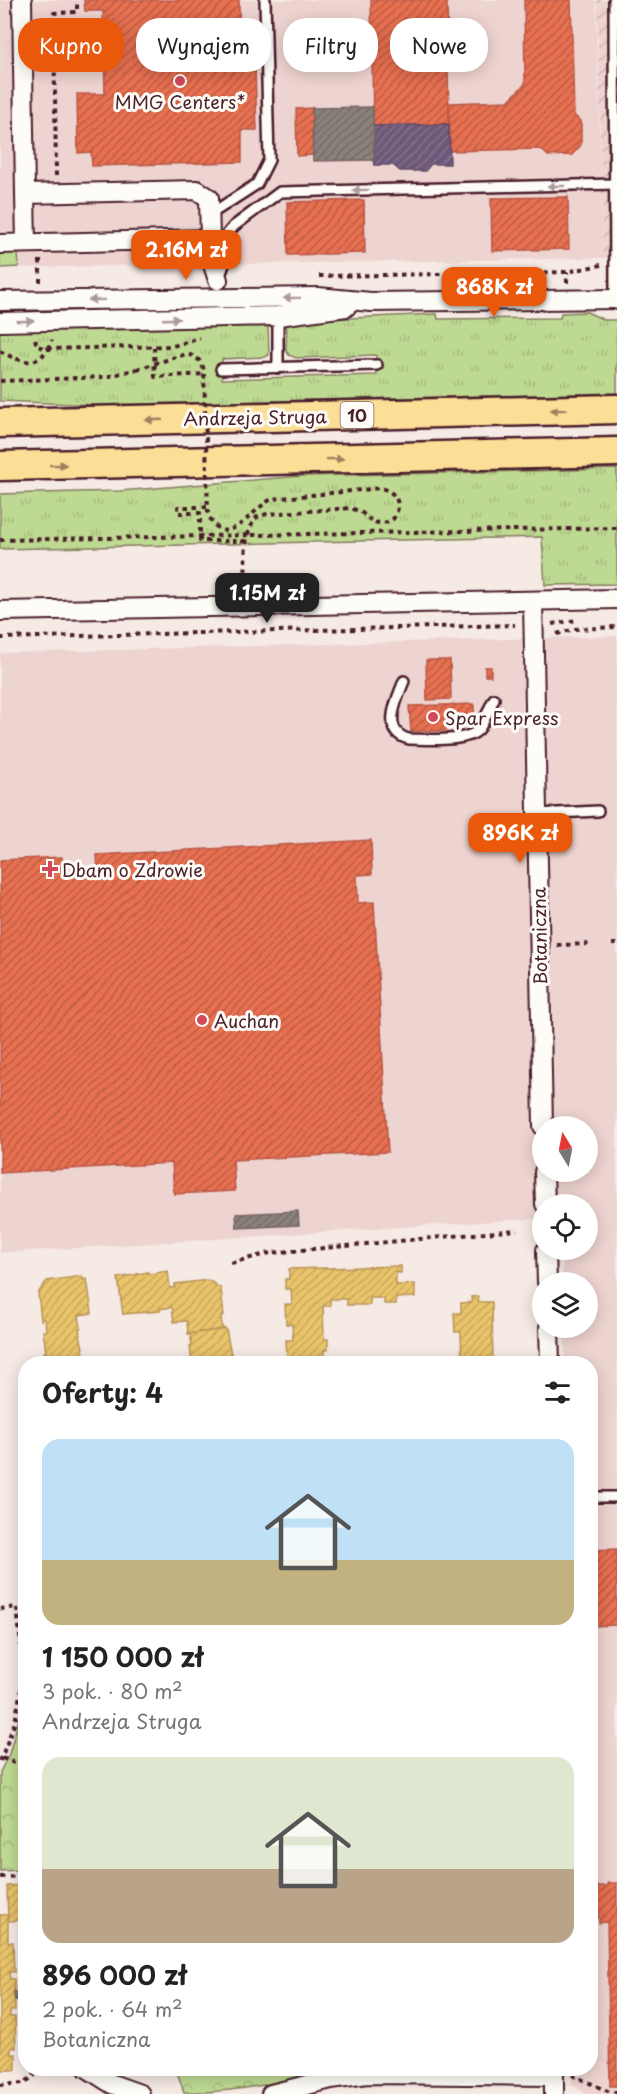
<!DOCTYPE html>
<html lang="pl">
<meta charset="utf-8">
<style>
:root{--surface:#fff;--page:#f2f2f2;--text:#222;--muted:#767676;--accent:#ea580c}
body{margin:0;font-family:"Playpen Sans",sans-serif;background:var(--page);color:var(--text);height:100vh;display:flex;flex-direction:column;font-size:22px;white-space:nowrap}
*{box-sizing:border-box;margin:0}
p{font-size:20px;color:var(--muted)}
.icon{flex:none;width:33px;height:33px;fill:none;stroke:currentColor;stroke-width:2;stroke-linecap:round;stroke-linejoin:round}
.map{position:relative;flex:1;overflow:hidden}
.details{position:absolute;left:18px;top:1356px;width:580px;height:720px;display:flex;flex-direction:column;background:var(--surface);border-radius:24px;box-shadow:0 3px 15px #0003}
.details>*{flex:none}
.hud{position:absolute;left:18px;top:18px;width:582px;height:54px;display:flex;gap:12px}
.needle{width:39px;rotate:350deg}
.controls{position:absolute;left:532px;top:1116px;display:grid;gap:12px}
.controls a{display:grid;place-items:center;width:66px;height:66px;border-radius:50%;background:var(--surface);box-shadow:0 3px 15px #0003;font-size:30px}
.price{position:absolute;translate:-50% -51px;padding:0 14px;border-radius:12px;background:var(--accent);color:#fff;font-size:20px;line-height:39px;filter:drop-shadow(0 2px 3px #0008)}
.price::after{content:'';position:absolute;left:50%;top:36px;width:18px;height:14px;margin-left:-9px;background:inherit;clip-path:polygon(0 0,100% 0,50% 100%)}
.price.active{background:#222;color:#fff}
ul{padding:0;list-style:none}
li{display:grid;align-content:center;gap:12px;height:318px;padding:0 24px}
li span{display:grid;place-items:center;height:186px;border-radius:18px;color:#555}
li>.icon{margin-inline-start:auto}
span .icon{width:108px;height:108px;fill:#fffc;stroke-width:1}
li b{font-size:26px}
h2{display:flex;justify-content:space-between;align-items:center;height:72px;padding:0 24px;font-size:26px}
.tag{padding:0 21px;border-radius:24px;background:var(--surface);box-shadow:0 3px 15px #0003;font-size:21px;line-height:54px}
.tag.active{background:var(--accent);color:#fff}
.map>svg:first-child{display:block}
.built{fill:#eed4d0;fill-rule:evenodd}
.industrial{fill:url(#industrial-furrows)}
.grass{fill:url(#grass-tufts);stroke:#847c5e;stroke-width:1.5}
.forest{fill:url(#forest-crowns);stroke:#847c5e;stroke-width:1.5}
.homes{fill:url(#homes-hatch);stroke:#b99257;stroke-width:1.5}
.shops{fill:url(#shops-hatch);stroke:#b85746;stroke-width:1.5}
.offices{fill:url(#offices-hatch);stroke:#624862;stroke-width:1.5}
.industry{fill:url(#industry-hatch);stroke:#776464;stroke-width:1.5}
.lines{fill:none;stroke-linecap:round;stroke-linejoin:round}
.service-casing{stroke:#4a1f2b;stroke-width:14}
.minor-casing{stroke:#4a1f2b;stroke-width:22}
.primary-casing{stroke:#4a1f2b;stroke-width:33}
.path{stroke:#4a1f2b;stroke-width:4;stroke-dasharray:4.5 4.5;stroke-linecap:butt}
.service{stroke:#fdfcf7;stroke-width:9}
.minor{stroke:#fdfcf7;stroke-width:18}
.primary{stroke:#fcde96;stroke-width:28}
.path-bridge{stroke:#4a1f2b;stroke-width:4;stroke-dasharray:4.5 4.5;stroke-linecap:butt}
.oneway{fill:#ac999b}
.oneway2{fill:#a37e60}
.poi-dot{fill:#d1495b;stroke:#fdfcf7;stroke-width:2}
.labels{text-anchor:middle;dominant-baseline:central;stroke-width:6;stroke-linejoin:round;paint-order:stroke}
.shield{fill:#fdfcf7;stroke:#806168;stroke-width:1.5}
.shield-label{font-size:16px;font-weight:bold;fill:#4a1f2b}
.poi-label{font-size:18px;fill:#4a1f2b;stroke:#fdfcf7;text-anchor:start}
.street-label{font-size:18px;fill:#4a1f2b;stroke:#fdfcf7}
</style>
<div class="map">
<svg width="617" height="2094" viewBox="0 0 617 2094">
<defs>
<pattern id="industrial-furrows" width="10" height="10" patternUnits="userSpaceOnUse" patternTransform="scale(1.5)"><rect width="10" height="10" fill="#eed4d0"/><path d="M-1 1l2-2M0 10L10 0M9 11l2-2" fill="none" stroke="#ceb6b3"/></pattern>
<pattern id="grass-tufts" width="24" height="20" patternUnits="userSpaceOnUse" patternTransform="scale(1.5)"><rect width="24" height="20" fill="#beda92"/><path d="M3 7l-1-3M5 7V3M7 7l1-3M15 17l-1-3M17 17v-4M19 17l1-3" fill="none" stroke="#a5bb7e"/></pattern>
<pattern id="forest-crowns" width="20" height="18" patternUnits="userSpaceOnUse" patternTransform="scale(1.5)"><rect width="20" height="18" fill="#beda92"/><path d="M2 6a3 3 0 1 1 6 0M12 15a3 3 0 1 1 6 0" fill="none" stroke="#a5bb7e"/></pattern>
<pattern id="homes-hatch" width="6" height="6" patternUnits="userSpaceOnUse" patternTransform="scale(1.5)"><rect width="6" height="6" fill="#e9c46a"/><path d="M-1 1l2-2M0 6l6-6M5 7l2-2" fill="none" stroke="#c9a85c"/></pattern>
<pattern id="shops-hatch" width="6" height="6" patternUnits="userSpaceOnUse" patternTransform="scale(1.5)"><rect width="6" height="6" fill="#e76f51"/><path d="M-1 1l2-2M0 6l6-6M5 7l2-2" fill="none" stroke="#bd5b43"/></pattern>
<pattern id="offices-hatch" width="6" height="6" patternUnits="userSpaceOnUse" patternTransform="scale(1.5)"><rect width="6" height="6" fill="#6d597a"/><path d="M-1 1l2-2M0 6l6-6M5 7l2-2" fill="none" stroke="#84728b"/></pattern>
<pattern id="industry-hatch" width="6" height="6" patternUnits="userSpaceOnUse" patternTransform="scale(1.5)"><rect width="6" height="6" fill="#8a817c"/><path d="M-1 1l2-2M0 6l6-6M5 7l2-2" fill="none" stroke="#736966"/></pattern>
</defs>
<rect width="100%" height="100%" fill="#f6eae5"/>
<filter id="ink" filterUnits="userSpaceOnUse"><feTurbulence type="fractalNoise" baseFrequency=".0167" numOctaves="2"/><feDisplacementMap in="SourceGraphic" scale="12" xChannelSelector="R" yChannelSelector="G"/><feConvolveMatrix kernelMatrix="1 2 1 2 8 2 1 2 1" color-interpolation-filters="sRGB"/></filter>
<g filter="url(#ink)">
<g class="built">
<path d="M0 0H596L603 258 0 268Z"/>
<path d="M617 636V2094H586L572 2084V2069L591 2068V1364L565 1363 564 1328H588V1282H563L562 1250H588V1204H543V1218L0 1253V653ZM543 1126H588V1172H543Z"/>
</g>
<path class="industrial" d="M597 0H617V258H603Z"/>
<g class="grass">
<path d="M17 252 18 254 19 267 0 268V253Z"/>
<path d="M587 312 604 320H617V393L98 405 0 401V329L268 323 269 355 265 357 222 359V379L377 375 376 355 296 358 289 355 286 351 287 321 437 314 438 319 560 318 561 313Z"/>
<path d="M617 469V584L545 585 542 537 0 549V494L120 491 302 476Z"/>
</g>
<g class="forest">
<path d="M25 1698V1870L0 1871V1772L9 1754Z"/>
<path d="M176 2069H333C285 2081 233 2094 184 2092Z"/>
</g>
<g class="homes">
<path d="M401 1266V1273L396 1272V1285L415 1284V1297L396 1298V1304H384V1298H370V1305H347V1299H330V1306H323L324 1339H328V1350H324V1364H293V1359H287L286 1340H293L292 1324H286L285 1304H292L291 1289H285V1279H289V1269Z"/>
<path d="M168 1271 170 1288H175V1284L209 1280 221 1289 224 1316H221L222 1328 226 1329 188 1334 187 1321 174 1322 172 1307 160 1309V1311L123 1314V1315L118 1278 148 1272V1274Z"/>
<path d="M82 1276 83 1280 87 1279 92 1313 79 1315 81 1328 79 1329 86 1364H47L45 1363 44 1352H46L43 1331H46L45 1319 41 1320 38 1293 47 1281Z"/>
<path d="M478 1296V1302H492L493 1364H462L461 1332H455L454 1313H461V1303L472 1302 471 1297Z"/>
<path d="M226 1329 232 1359H230V1364H192L190 1346H192L190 1334H188Z"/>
<path d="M22 1885 23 1890H26V1920L8 1921 7 1886Z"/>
<path d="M0 1915H8V1942H13L14 1972H9L10 1979H14L15 2010 10 2011V2017H15L16 2048H11V2054H16V2070H0Z"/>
</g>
<g class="shops">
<path d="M84 0H239L240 68H255L257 130H242V162L92 166 91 152 78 153 77 94H105L103 11H85Z"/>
<path d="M371 0H447L449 124 373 126Z"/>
<path d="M524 0H571L574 115 581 122V145L572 155 548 156 541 149 450 151 449 103 508 101 525 84Z"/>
<path d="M312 108 313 155 297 156 296 109Z"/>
<path d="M568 197 569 249 492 251 491 198Z"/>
<path d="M364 200 365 253 288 255 287 202Z"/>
<path d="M426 660H450L451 699 427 700Z"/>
<rect x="485" y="667" width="6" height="9"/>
<path d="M474 704V723L446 724V731H411L409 706Z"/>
<path d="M371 840 372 874 357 875 358 903 374 902 388 1152 233 1160 235 1191 174 1194 172 1163 0 1173V860L62 857 63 873 98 871 97 855Z"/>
<path d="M617 1549V1625L591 1626V1550Z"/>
<path d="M608 1883H617V2086H610L607 1922 599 1923 598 1886H608Z"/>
</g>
<path class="offices" d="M449 124 450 164H431L425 171H400L393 165H374L373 126Z"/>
<g class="industry">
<path d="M373 107 374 160 313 161 312 108Z"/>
<path d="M298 1211 299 1225 237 1228 236 1214Z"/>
<path d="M14 1992H26V2000H15Z"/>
</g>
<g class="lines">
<g class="service-casing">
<g id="service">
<path d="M614 0 615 299"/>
<path d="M209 215 257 184 269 160 265 0"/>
<path d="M219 278 227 257 228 233 234 226 280 192 615 184"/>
<path d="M278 316V368"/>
<path d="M221 369 377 365"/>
<path d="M404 681C397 699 380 732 409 739 425 739 468 743 479 729 485 721 489 708 494 699"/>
<path d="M537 814 598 811"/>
<path d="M591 1497H617"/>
</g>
</g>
<g class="minor-casing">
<g id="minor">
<path d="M22 0 25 194 197 190 209 198 210 239"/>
<path d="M25 194 26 243"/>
<path d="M0 244 210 239 211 259 218 280"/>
<path d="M0 301 318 297 371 302 617 299"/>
<path d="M0 322 278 316 346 307"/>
<path d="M533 601 543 1126"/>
<path d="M0 611 617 599"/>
<path d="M544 1172 545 1204"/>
<path d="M546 1250 547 1282"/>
<path d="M549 1328 550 1364"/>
<path d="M87 2068 112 2084 140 2094"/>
<path d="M554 2068V2094"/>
<path d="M271 2094 331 2079 367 2074 554 2076"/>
</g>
</g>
<g class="primary-casing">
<g id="primary">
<path d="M0 423 617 409"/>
<path d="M0 466 617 452"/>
</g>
</g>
<g class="path">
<path d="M56 176 54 13 77 12V0"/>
<path d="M40 260V282"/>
<path d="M319 276 567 272 601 265"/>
<path d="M567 283V272"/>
<path d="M35 339 37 346 48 349 173 346 200 338"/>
<path d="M154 347 155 377 204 374"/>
<path d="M0 351C24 364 40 369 52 340"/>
<path d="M0 381 106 377 137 369"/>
<path d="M207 507H178V513H200V541H248"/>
<path d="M0 540 617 528"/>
<path d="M246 589C246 567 241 534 257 517L267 514 351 508 361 512 369 519"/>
<path d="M552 624 577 620"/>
<path d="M557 634 575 629 617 627"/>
<path d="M0 638 515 625"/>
<path d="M612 944H617"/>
<path d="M557 945 593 944"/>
<path d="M588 1155H596"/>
<path d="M231 1263 270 1253 517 1230"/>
<path d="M0 1609 17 1607 24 1674 15 1722 0 1761"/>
<path d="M2 1758 22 1766 19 1774 26 1776"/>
<path d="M22 1766 26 1760"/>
<path d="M591 1874H593L594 1930"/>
<path d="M0 1877 26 1876"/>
<path d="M21 1931 26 1934"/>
<path d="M572 2075 610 2092H617"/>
<path d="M0 2085 24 2083 34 2076 35 2068"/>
</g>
<use href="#service" class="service"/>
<use href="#minor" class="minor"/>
<use href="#primary" class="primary"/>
<path class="path-bridge" d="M137 369 186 354C197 356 202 361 204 371L208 513C224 556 253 507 272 499L381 488C397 492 403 506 393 519 385 524 377 525 369 519"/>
</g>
<defs><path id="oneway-solid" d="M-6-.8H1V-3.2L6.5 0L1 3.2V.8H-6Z" transform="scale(1.5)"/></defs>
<g class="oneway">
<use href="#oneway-solid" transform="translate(556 186) rotate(179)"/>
<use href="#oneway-solid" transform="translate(361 190) rotate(179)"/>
<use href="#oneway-solid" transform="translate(292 298) rotate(179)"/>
<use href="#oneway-solid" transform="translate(97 300) rotate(179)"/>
<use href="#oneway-solid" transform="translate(171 319) rotate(-2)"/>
<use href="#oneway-solid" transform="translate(25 321) rotate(-1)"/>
</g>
<g class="oneway2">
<use href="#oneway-solid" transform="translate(559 410) rotate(179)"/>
<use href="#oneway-solid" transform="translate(154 420) rotate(178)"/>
<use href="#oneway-solid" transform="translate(335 459) rotate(-1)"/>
<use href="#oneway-solid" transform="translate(58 465) rotate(-1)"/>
</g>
</g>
<g class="poi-dot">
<circle cx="180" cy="81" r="6"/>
<circle cx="433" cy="717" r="6"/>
<path d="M47 860h6v6h6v6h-6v6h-6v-6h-6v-6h6z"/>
<circle cx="202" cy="1020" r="6"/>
</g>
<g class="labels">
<rect class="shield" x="340.5" y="402" width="33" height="26" rx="4.5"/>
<g class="shield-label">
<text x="357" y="415">10</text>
</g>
<g class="poi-label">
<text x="180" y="101" text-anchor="middle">MMG Centers*</text>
<text x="445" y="717">Spar Express</text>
<text x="62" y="869">Dbam o Zdrowie</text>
<text x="214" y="1020">Auchan</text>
</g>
<g class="street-label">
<text transform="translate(255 417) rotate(-1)">Andrzeja Struga</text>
<text transform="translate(539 936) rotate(-91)">Botaniczna</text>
</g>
</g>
</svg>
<div class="controls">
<a><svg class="needle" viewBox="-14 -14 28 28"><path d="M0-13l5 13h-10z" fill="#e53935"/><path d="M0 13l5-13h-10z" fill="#767676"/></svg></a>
<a><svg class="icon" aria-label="locate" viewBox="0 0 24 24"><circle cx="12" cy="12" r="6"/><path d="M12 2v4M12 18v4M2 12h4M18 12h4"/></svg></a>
<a><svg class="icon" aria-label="layers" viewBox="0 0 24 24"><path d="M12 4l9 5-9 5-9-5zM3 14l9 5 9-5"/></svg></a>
</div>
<b class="price" style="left:186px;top:281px">2.16M zł</b>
<b class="price" style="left:494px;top:318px">868K zł</b>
<b class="price active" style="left:267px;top:624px">1.15M zł</b>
<b class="price" style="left:520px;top:864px">896K zł</b>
<div class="hud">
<a class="tag active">Kupno</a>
<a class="tag">Wynajem</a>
<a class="tag">Filtry</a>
<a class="tag">Nowe</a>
</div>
<section class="details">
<h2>Oferty: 4<svg class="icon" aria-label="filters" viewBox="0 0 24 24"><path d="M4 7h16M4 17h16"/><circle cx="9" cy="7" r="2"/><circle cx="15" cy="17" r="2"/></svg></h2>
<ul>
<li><span style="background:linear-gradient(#bfe0f5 65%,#c2b280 0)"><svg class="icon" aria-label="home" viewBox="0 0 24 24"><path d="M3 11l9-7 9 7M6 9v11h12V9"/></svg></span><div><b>1 150 000 zł</b><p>3 pok. · 80 m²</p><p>Andrzeja Struga</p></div></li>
<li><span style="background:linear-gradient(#dfe7d0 60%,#b9a48a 0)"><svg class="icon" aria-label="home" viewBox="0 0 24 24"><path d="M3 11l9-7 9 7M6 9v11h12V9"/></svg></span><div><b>896 000 zł</b><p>2 pok. · 64 m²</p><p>Botaniczna</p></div></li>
</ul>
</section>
</div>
